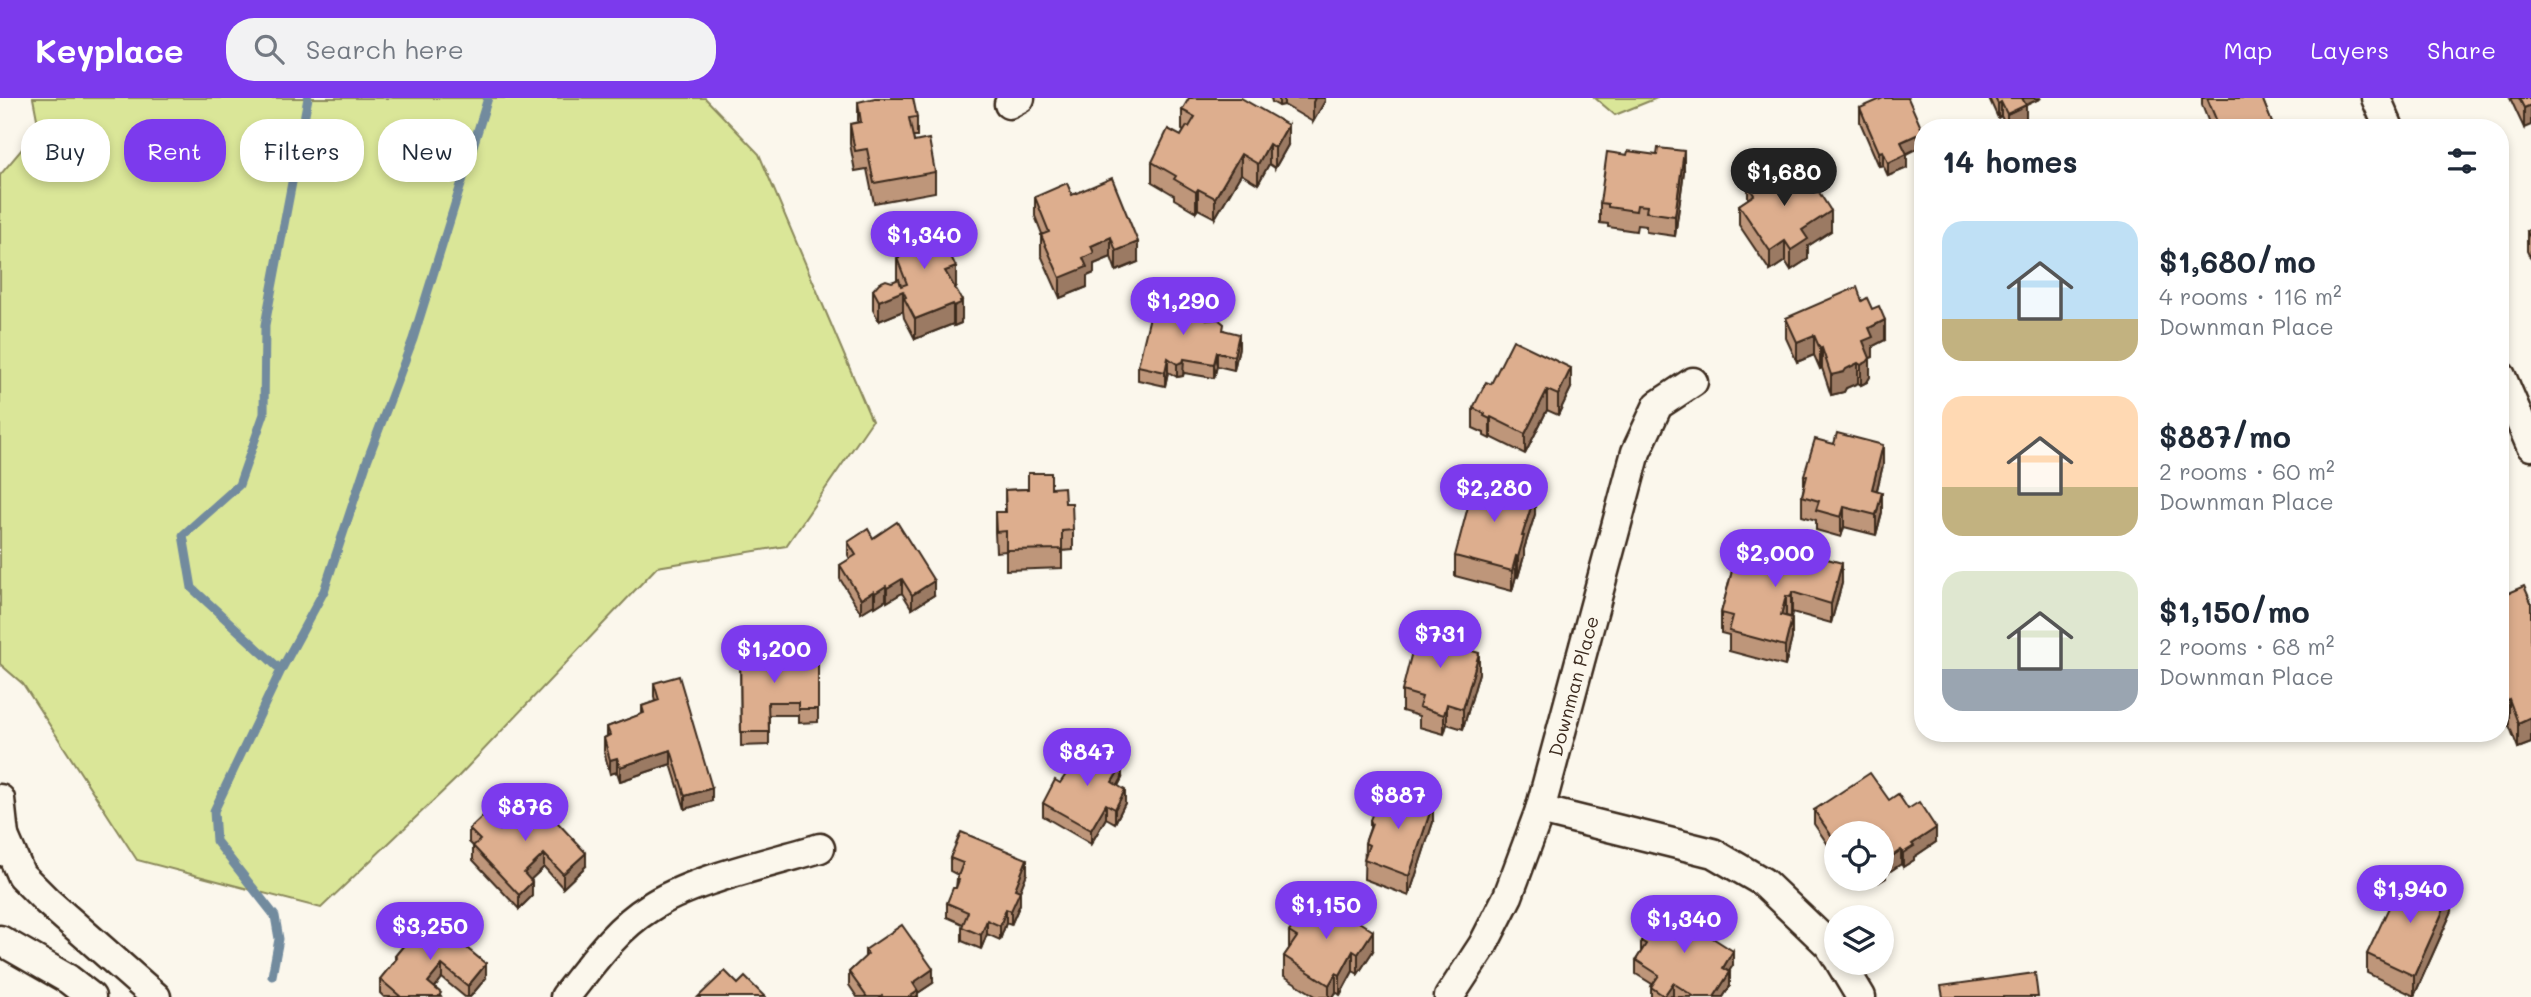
<!DOCTYPE html>
<meta charset="utf-8">
<style>
:root{--surface:#fff;--page:#f2f2f3;--text:#1f2937;--muted:#747a83;--accent:#7c3aed}
body{margin:0;font-family:Mali,sans-serif;background:var(--page);color:var(--text);height:100vh;display:flex;flex-direction:column;font-size:26px;white-space:nowrap}
*{box-sizing:border-box;margin:0}
p{font-size:23px;color:var(--muted)}
.icon{flex:none;width:38px;height:38px;fill:none;stroke:currentColor;stroke-width:2;stroke-linecap:round;stroke-linejoin:round}
.map{position:relative;flex:1;overflow:hidden}
.panel{position:absolute;left:1914px;top:21px;width:595px;height:623px;display:flex;flex-direction:column;background:var(--surface);border-radius:28px;box-shadow:0 4px 10px #0003}
.panel>*{flex:none}
.banner{position:absolute;left:21px;top:21px;width:665px;height:63px;display:flex;gap:14px}
.buttons{position:absolute;left:1824px;top:723px;display:grid;gap:14px}
.buttons a{display:grid;place-items:center;width:70px;height:70px;border-radius:50%;background:var(--surface);box-shadow:0 4px 10px #0003;font-size:35px}
.price{position:absolute;translate:-50% -60px;padding:0 16px;border-radius:24px;background:var(--accent);color:#fff;font-size:23px;line-height:46px;filter:drop-shadow(0 2px 4px #0008)}
.price::after{content:'';position:absolute;left:50%;top:42px;width:21px;height:16px;margin-left:-10px;background:inherit;clip-path:polygon(0 0,100% 0,50% 100%)}
.price.active{background:#222;color:#fff}
ul{padding:0;list-style:none}
li{display:flex;align-items:center;gap:21px;height:175px;padding:0 28px}
li span{display:grid;place-items:center;flex:none;width:196px;height:140px;border-radius:21px;color:#555}
li>.icon{margin-inline-start:auto}
span .icon{width:84px;height:84px;fill:#fffc;stroke-width:1}
li b{font-size:30px}
h2{display:flex;justify-content:space-between;align-items:center;height:84px;padding:0 28px;font-size:30px}
.chip{padding:0 24px;border-radius:28px;background:var(--surface);box-shadow:0 4px 10px #0003;font-size:24px;line-height:63px}
.chip.active{background:var(--accent);color:#fff}
header{display:flex;align-items:center;gap:42px;box-sizing:border-box;height:98px;padding:0 35px;background:var(--accent);color:#fff}
header strong{font-size:33px}
nav{display:flex;gap:38px;margin-inline-start:auto;font-size:24px}
.search{width:490px;height:63px;background:var(--page);display:flex;align-items:center;gap:18px;box-sizing:border-box;padding:0 24px;border-radius:28px;color:var(--muted);font-size:26px}
.map>svg:first-child{display:block}
.green{fill:#dae698;stroke:#8a885b;stroke-width:2}
.lines{fill:none;stroke-linecap:round;stroke-linejoin:round}
.stream{stroke:#728b9e;stroke-width:9}
.minor-casing{stroke:#3b2a1e;stroke-width:33}
.minor{stroke:#fbf7ec;stroke-width:28}
.wall{fill:#be967a;stroke:#3b2a1e;stroke-width:2}
.shaded-wall{fill:#9b7a63;stroke:#3b2a1e;stroke-width:2}
.building{fill:#ddae8e;stroke:#3b2a1e;stroke-width:2}
.labels{text-anchor:middle;dominant-baseline:central;stroke-width:7;stroke-linejoin:round;paint-order:stroke}
.street-label{font-size:19px;fill:#3b2a1e;stroke:#fbf7ec}
</style>
<header>
<strong>Keyplace</strong>
<div class="search"><svg class="icon" aria-label="search" viewBox="0 0 24 24"><circle cx="10" cy="10" r="6"/><path d="M15 15l6 6"/></svg>Search here</div>
<nav><a>Map</a><a>Layers</a><a>Share</a></nav>
</header>
<div class="map">
<svg width="2531" height="899" viewBox="0 0 2531 899">
<rect width="100%" height="100%" fill="#fbf7ec"/>
<filter id="ink" filterUnits="userSpaceOnUse"><feTurbulence type="fractalNoise" baseFrequency=".0143" numOctaves="2"/><feDisplacementMap in="SourceGraphic" scale="14" xChannelSelector="R" yChannelSelector="G"/><feConvolveMatrix kernelMatrix="1 2 1 2 8 2 1 2 1" color-interpolation-filters="sRGB"/></filter>
<g filter="url(#ink)">
<g class="green">
<path d="M33 0H705L759 56 872 323 786 448 657 469 457 680 321 810 137 762 23 586 0 566V77L39 31Z"/>
<path d="M1595 0H1657L1615 17Z"/>
</g>
<g class="lines">
<g class="stream">
<path d="M281 572 324 493 367 363 413 241 488 0"/>
<path d="M272 878 279 841 275 818 216 743 214 713 281 572 192 490 183 437 239 387 264 316 265 227 308 0"/>
</g>
<g class="minor-casing">
<g id="minor">
<path d="M2376 0 2389 30"/>
<path d="M1009 6 1020 0"/>
<path d="M2501 278 2531 348"/>
<path d="M0 701 4 738 0 753"/>
<path d="M1540 712 1713 755 1763 784 1829 847 1836 858"/>
<path d="M4 738 21 777 47 803 156 899"/>
<path d="M0 842 68 881 91 899"/>
<path d="M1840 864 1861 899"/>
<path d="M565 899C590 868 614 832 649 810 690 782 771 765 820 750"/>
<path d="M1449 899 1483 847 1508 798 1540 712 1636 354 1658 307 1693 284"/>
</g>
</g>
<use href="#minor" class="minor"/>
</g>
<g class="wall">
<path d="M1271 0H1325V3L1313 24 1284 7 1279 8 1272 4Z"/>
<path d="M1989 0H2041L2026 7V21L2007 30 2001 18 1998 20Z"/>
<path d="M2202 0H2262L2274 30H2211L2202 7Z"/>
<path d="M2510 0H2531L2524 30Z"/>
<path d="M858 4 917 19V39H913L914 44 935 74V94L874 105 867 71 855 73 850 46V26L858 24Z"/>
<path d="M1860 10 1923 48 1907 56V70L1888 78 1883 67 1879 68 1860 24Z"/>
<path d="M1182 12 1288 47 1275 70 1269 66 1258 86 1241 76 1215 120 1198 111 1196 114 1174 101V97L1152 84V64L1181 38 1184 33 1182 32Z"/>
<path d="M1684 73 1675 138 1646 134V128L1637 127 1636 133 1608 129V126L1600 125V105Z"/>
<path d="M1775 79 1795 81 1831 133 1808 148V161L1791 172 1785 163 1770 173 1739 127V107L1748 101V87Z"/>
<path d="M1072 97 1138 164 1116 173 1111 159 1094 166V175L1087 178V189L1060 200 1041 157V137L1042 136 1035 118V99Z"/>
<path d="M904 125 956 189H955L962 221 961 222V225L954 228 953 226 915 241 904 220 903 213 879 223 873 212V192L897 182V160L908 155 904 145Z"/>
<path d="M2531 131V161L2527 153V133Z"/>
<path d="M1862 203 1885 242 1873 248V259L1870 260V279L1867 284 1861 287 1858 285 1846 290 1844 294 1831 297 1822 270 1820 271 1814 257 1797 264 1786 240V220Z"/>
<path d="M1180 208 1209 222 1224 232 1239 249 1234 272 1217 268 1214 280 1184 275 1183 278 1177 279 1168 274 1165 288 1138 282V268Z"/>
<path d="M1491 286 1571 290 1558 317 1547 312 1525 356 1491 339 1490 341 1484 338V335L1473 330V310Z"/>
<path d="M1883 367 1877 392 1882 414 1876 437 1844 429 1841 439 1816 432V422L1802 418V398L1804 388V377Z"/>
<path d="M1502 388 1535 416 1524 451V458L1518 479 1516 478 1512 493 1455 478V458Z"/>
<path d="M1051 390 1065 405 1073 432V452L1062 453V470L1006 472V453L996 454 995 434V414H1005V392Z"/>
<path d="M873 440 934 497 912 511 902 495 887 504 886 502 875 509 874 507 861 515 840 481V467L850 461 848 457V444Z"/>
<path d="M1737 454 1842 485 1831 525 1792 514 1791 519 1786 518 1792 540 1785 568 1729 553V537L1721 535V515Z"/>
<path d="M2501 498 2531 504V645L2518 650 2509 627 2501 630Z"/>
<path d="M740 549 778 561H818V624L798 625V617H769V647L741 648Z"/>
<path d="M1465 551 1479 575 1463 631 1447 626 1444 636 1419 629V618L1402 613V593Z"/>
<path d="M654 585 712 703 685 711 671 666 620 683 617 674 610 676 604 653V640L607 638V629L642 616V608L655 604 654 599Z"/>
<path d="M1122 680 1118 688 1125 705 1115 725 1106 720 1091 746 1043 718V705L1060 685Z"/>
<path d="M1889 702 1908 711 1936 744 1914 759V762L1903 769 1901 766 1886 776V780L1879 784 1876 782 1871 785 1868 780H1881V735H1836V752L1833 754 1814 726V712Z"/>
<path d="M511 711 586 768 563 790 544 769 530 782 532 798 519 811 473 762V748L469 744V731L500 732 511 721Z"/>
<path d="M1370 722 1433 724 1409 798 1364 781 1365 745 1370 730Z"/>
<path d="M950 760 1027 775 1020 793V806L1011 827 1006 825 1000 842 987 836 981 851 962 843V829L963 826 947 819V805L956 790 957 781 958 777 950 773Z"/>
<path d="M2411 791 2452 813 2414 898 2367 875V856Z"/>
<path d="M428 818 486 880 470 899H465L442 880 435 890 441 899H384L380 895V881L395 863V858Z"/>
<path d="M1289 834 1373 853 1358 876 1353 873 1340 897 1336 894 1333 899H1317L1284 878V858L1289 851Z"/>
<path d="M1710 838 1733 867 1729 873 1730 888 1723 899H1651V889L1652 886 1636 876V862L1641 854V843Z"/>
<path d="M865 852 933 885 918 895V899H857L849 887V874L865 859Z"/>
</g>
<g class="shaded-wall">
<path d="M1279 0H1284V7L1279 8Z"/>
<path d="M1315 0H1325V3L1313 24V4Z"/>
<path d="M2020 0H2041L2020 10Z"/>
<path d="M2001 4V18L1998 20V6Z"/>
<path d="M2026 7V21L2007 30V16Z"/>
<path d="M2531 7V27L2524 30V10Z"/>
<path d="M1288 27V47L1275 70V50Z"/>
<path d="M1923 35V48L1901 58V44Z"/>
<path d="M1269 46V66L1258 86V66Z"/>
<path d="M1684 53V73L1675 138V118Z"/>
<path d="M1883 53V67L1879 68V54Z"/>
<path d="M1241 56V76L1215 120V100Z"/>
<path d="M1907 56V70L1888 78V65Z"/>
<path d="M1198 91V111L1196 114V94Z"/>
<path d="M1831 113V133L1808 148V161L1791 172V152L1802 132Z"/>
<path d="M1111 139V159L1094 166V175L1087 178V189L1060 200V180L1091 148Z"/>
<path d="M1785 143V163L1770 173V153Z"/>
<path d="M1138 144V164L1116 173V153Z"/>
<path d="M956 169V189L945 193V173Z"/>
<path d="M903 193V213L879 223V203Z"/>
<path d="M962 202V221L961 222V225L954 228V208Z"/>
<path d="M953 206V226L915 241V221Z"/>
<path d="M1885 222V242L1873 248V259L1870 260V279L1867 284 1861 287V267L1863 243 1869 230Z"/>
<path d="M1239 236V249L1234 272V258Z"/>
<path d="M1814 237V257L1797 264V244Z"/>
<path d="M1822 250V270L1820 271V251Z"/>
<path d="M1217 254V268L1214 280V266Z"/>
<path d="M1168 260V274L1165 288V274Z"/>
<path d="M1184 261 1183 278 1177 279V266Z"/>
<path d="M1858 265V285L1846 290 1844 294 1831 297V277Z"/>
<path d="M1571 270V290L1558 317V297Z"/>
<path d="M1547 292V312L1525 356V336Z"/>
<path d="M1491 319V339L1490 341V321Z"/>
<path d="M1883 347V367L1872 411V391Z"/>
<path d="M1882 394V414L1876 437V417Z"/>
<path d="M1535 396V416L1524 451V458L1518 479V459L1522 438Z"/>
<path d="M1844 409V429L1841 439V419Z"/>
<path d="M1516 458V478L1512 493V473Z"/>
<path d="M1842 465V485L1831 525V506Z"/>
<path d="M902 481V495L887 504V490Z"/>
<path d="M934 483V497L912 511V497Z"/>
<path d="M886 488V502L875 509V495Z"/>
<path d="M874 493V507L861 515V501Z"/>
<path d="M1792 494V514L1791 519V499Z"/>
<path d="M1786 498V518L1781 537V517Z"/>
<path d="M1792 520V540L1785 568V548Z"/>
<path d="M1479 555V575L1463 631V611Z"/>
<path d="M2509 601V627L2501 630V605Z"/>
<path d="M1447 606V626L1444 636V617Z"/>
<path d="M2531 619V645L2518 650V625Z"/>
<path d="M671 652V666L620 683V669Z"/>
<path d="M617 660V674L610 676V662Z"/>
<path d="M1122 667V680L1112 698V684Z"/>
<path d="M712 690V703L685 711V698Z"/>
<path d="M1125 692V705L1115 725V711Z"/>
<path d="M1433 705V724L1409 798V778Z"/>
<path d="M1106 706V720L1091 746V732Z"/>
<path d="M1936 730V744L1914 759V762L1903 769V755L1912 746Z"/>
<path d="M1836 738V752L1833 754V740Z"/>
<path d="M1901 752V766L1886 776V780L1879 784V780H1881V769L1885 763Z"/>
<path d="M586 755V768L563 790V776Z"/>
<path d="M544 756V769L524 788V775Z"/>
<path d="M1027 761V775L1020 793V806L1011 827V813L1015 791Z"/>
<path d="M1871 780H1876V782L1871 785Z"/>
<path d="M532 784V798L519 811V797Z"/>
<path d="M2452 793V813L2414 898V878Z"/>
<path d="M1006 811V825L1000 842V828Z"/>
<path d="M987 822V836L981 851V837Z"/>
<path d="M1710 825V839L1705 835Z"/>
<path d="M1373 833V853L1358 876V856Z"/>
<path d="M1353 853V873L1340 897V877Z"/>
<path d="M1733 853V867L1723 883V870Z"/>
<path d="M486 866V880L470 899H468V888Z"/>
<path d="M442 867V880L428 898V884Z"/>
<path d="M933 871V885L918 895V899H909L913 885Z"/>
<path d="M1730 874V888L1723 899H1714Z"/>
<path d="M1336 875V894L1333 899H1329V887Z"/>
<path d="M1673 885V898L1664 899V898Z"/>
</g>
<g class="building">
<path d="M875 0H913L917 19 909 20 914 44 929 41 935 74 874 85 867 51 855 53 850 26 861 24 858 4Z"/>
<path d="M1189 0H1241L1288 27 1275 50 1269 46 1258 66 1241 56 1215 100 1198 91 1196 94 1174 81 1176 78 1152 64 1168 31 1181 38 1187 28 1189 29 1195 19 1182 12Z"/>
<path d="M1883 0H1908L1923 34 1901 44 1907 56 1888 65 1883 53 1879 54 1860 10Z"/>
<path d="M1995 0H2022L2026 7 2007 16 2001 4 1998 6Z"/>
<path d="M2207 0H2262L2274 30H2222L2220 25 2218 26Z"/>
<path d="M2519 0H2531V7L2524 10Z"/>
<path d="M1658 50 1684 53 1675 118 1646 114 1647 108 1637 107 1636 113 1608 109V106L1600 105 1607 54 1627 57 1628 53 1657 57Z"/>
<path d="M1788 71 1795 81 1806 74 1831 113 1802 132 1808 141 1791 152 1785 143 1770 153 1739 107 1754 97 1748 87 1771 72 1775 79Z"/>
<path d="M1112 80 1138 144 1116 153 1111 139 1091 148 1094 155 1083 160 1087 169 1060 180 1041 137 1049 134 1035 99 1067 85 1072 97Z"/>
<path d="M931 114 947 154H949L956 169 945 173 962 202 960 203 961 205 954 208 953 206 915 221 904 200 906 199 903 193 879 203 873 192 879 185 886 182 892 184 899 181 901 188 907 186 897 160 915 152 904 125Z"/>
<path d="M2531 131V141L2527 133Z"/>
<path d="M1857 189 1862 203 1867 200 1872 211 1879 208 1885 222 1869 230 1873 239 1863 243 1870 260 1867 264 1861 267 1858 265 1846 271 1844 274 1831 277 1822 250 1820 251 1814 237 1797 244 1786 220Z"/>
<path d="M1160 199 1177 203 1180 208 1209 215 1207 222 1218 221 1224 226 1223 232 1239 236 1234 258 1217 254 1214 266 1184 261 1183 264 1177 266 1168 260 1165 274 1138 268 1154 202Z"/>
<path d="M1513 242 1571 270 1558 297 1547 292 1525 336 1491 319 1490 321 1484 318 1485 316 1473 310 1486 284 1491 286Z"/>
<path d="M1837 335 1883 347 1872 391 1882 394 1876 417 1844 409 1841 419 1816 412 1819 403 1802 398 1807 378 1804 377 1815 341 1834 346Z"/>
<path d="M1028 375H1051V390L1064 389 1065 405H1072L1073 432 1062 433V451L1006 452V433L996 434 995 414H1006L1005 392 1028 391Z"/>
<path d="M1476 378 1502 385 1501 388 1535 396 1522 438H1524L1518 459 1516 458 1512 473 1455 458Z"/>
<path d="M897 424 934 483 912 497 902 481 887 490 886 488 875 495 874 493 861 501 840 467 856 457 848 444 868 431 873 440Z"/>
<path d="M1754 441 1842 465 1831 506 1792 494 1791 499 1786 498 1781 517 1792 520 1785 548 1729 533 1733 518 1721 515 1737 454 1749 457Z"/>
<path d="M2524 488 2531 504V619L2518 625 2509 601 2501 605V498Z"/>
<path d="M1419 526 1465 539 1462 550 1479 555 1463 611 1447 606 1444 617 1419 609 1422 599 1402 593Z"/>
<path d="M740 549H778V561H818V611H798V604H768L769 634H741Z"/>
<path d="M679 578 712 690 685 698 671 652 620 669 617 660 610 662 604 640 610 637 607 629 644 615 642 608 659 602 654 585Z"/>
<path d="M1086 647 1122 667 1112 684 1125 692 1115 711 1106 706 1091 732 1043 705 1055 682 1060 685Z"/>
<path d="M1870 675 1889 702 1898 696 1908 711 1919 704 1936 730 1912 746 1914 748 1903 755 1901 752 1885 763 1886 766 1881 769V735H1845L1844 733 1841 735H1836V738L1833 740 1814 712Z"/>
<path d="M1391 689 1433 705 1409 778 1364 761 1369 747 1365 745 1372 726 1370 722 1374 712H1382Z"/>
<path d="M529 694 586 755 563 776 544 756 524 775 532 784 519 797 473 748 480 742 469 731 485 716 500 732 516 716 511 711Z"/>
<path d="M961 734 1027 761 1015 791 1020 793 1011 813 1006 811 1000 828 987 822 981 837 962 829 968 814 947 805 953 790H956L959 782 957 781 963 765 950 760Z"/>
<path d="M2417 776 2452 793 2414 878 2367 856 2400 786 2411 791Z"/>
<path d="M1326 803 1373 833 1358 856 1353 853 1340 877 1336 875 1329 887 1284 858 1297 839 1289 834 1304 810 1316 818Z"/>
<path d="M1669 805 1697 823 1700 819 1710 825 1705 835 1733 853 1723 870 1730 874 1714 899H1695L1673 885 1664 898 1651 889 1659 877 1636 862 1646 846 1641 843Z"/>
<path d="M428 818 486 866 468 888 442 867 428 884 441 895 438 899H401L380 881 397 860 395 858Z"/>
<path d="M902 827 933 871 913 885 918 893 909 899H883L882 898 881 899H867L849 874 868 856 865 852Z"/>
<path d="M725 873 738 886 745 879 765 899H698Z"/>
<path d="M2035 875 2038 899H1943L1941 888Z"/>
</g>
</g>
<g class="labels">
<g class="street-label">
<text transform="translate(1573 588) rotate(-75)">Downman Place</text>
</g>
</g>
</svg>
<div class="buttons">
<a><svg class="icon" aria-label="locate" viewBox="0 0 24 24"><circle cx="12" cy="12" r="6"/><path d="M12 2v4M12 18v4M2 12h4M18 12h4"/></svg></a>
<a><svg class="icon" aria-label="layers" viewBox="0 0 24 24"><path d="M12 4l9 5-9 5-9-5zM3 14l9 5 9-5"/></svg></a>
</div>
<b class="price active" style="left:1784px;top:110px">$1,680</b>
<b class="price" style="left:924px;top:173px">$1,340</b>
<b class="price" style="left:1183px;top:239px">$1,290</b>
<b class="price" style="left:1494px;top:426px">$2,280</b>
<b class="price" style="left:1775px;top:491px">$2,000</b>
<b class="price" style="left:1440px;top:572px">$731</b>
<b class="price" style="left:774px;top:587px">$1,200</b>
<b class="price" style="left:1087px;top:690px">$847</b>
<b class="price" style="left:1398px;top:733px">$887</b>
<b class="price" style="left:525px;top:745px">$876</b>
<b class="price" style="left:2410px;top:827px">$1,940</b>
<b class="price" style="left:1326px;top:843px">$1,150</b>
<b class="price" style="left:1684px;top:857px">$1,340</b>
<b class="price" style="left:430px;top:864px">$3,250</b>
<div class="banner">
<a class="chip">Buy</a>
<a class="chip active">Rent</a>
<a class="chip">Filters</a>
<a class="chip">New</a>
</div>
<section class="panel">
<h2>14 homes<svg class="icon" aria-label="filters" viewBox="0 0 24 24"><path d="M4 7h16M4 17h16"/><circle cx="9" cy="7" r="2"/><circle cx="15" cy="17" r="2"/></svg></h2>
<ul>
<li><span style="background:linear-gradient(#bfe0f5 70%,#c2b280 0)"><svg class="icon" aria-label="home" viewBox="0 0 24 24"><path d="M3 11l9-7 9 7M6 9v11h12V9"/></svg></span><div><b>$1,680/mo</b><p>4 rooms · 116 m²</p><p>Downman Place</p></div></li>
<li><span style="background:linear-gradient(#ffd9b3 65%,#c2b280 0)"><svg class="icon" aria-label="home" viewBox="0 0 24 24"><path d="M3 11l9-7 9 7M6 9v11h12V9"/></svg></span><div><b>$887/mo</b><p>2 rooms · 60 m²</p><p>Downman Place</p></div></li>
<li><span style="background:linear-gradient(#dfe7d0 70%,#9aa5b1 0)"><svg class="icon" aria-label="home" viewBox="0 0 24 24"><path d="M3 11l9-7 9 7M6 9v11h12V9"/></svg></span><div><b>$1,150/mo</b><p>2 rooms · 68 m²</p><p>Downman Place</p></div></li>
</ul>
</section>
</div>
